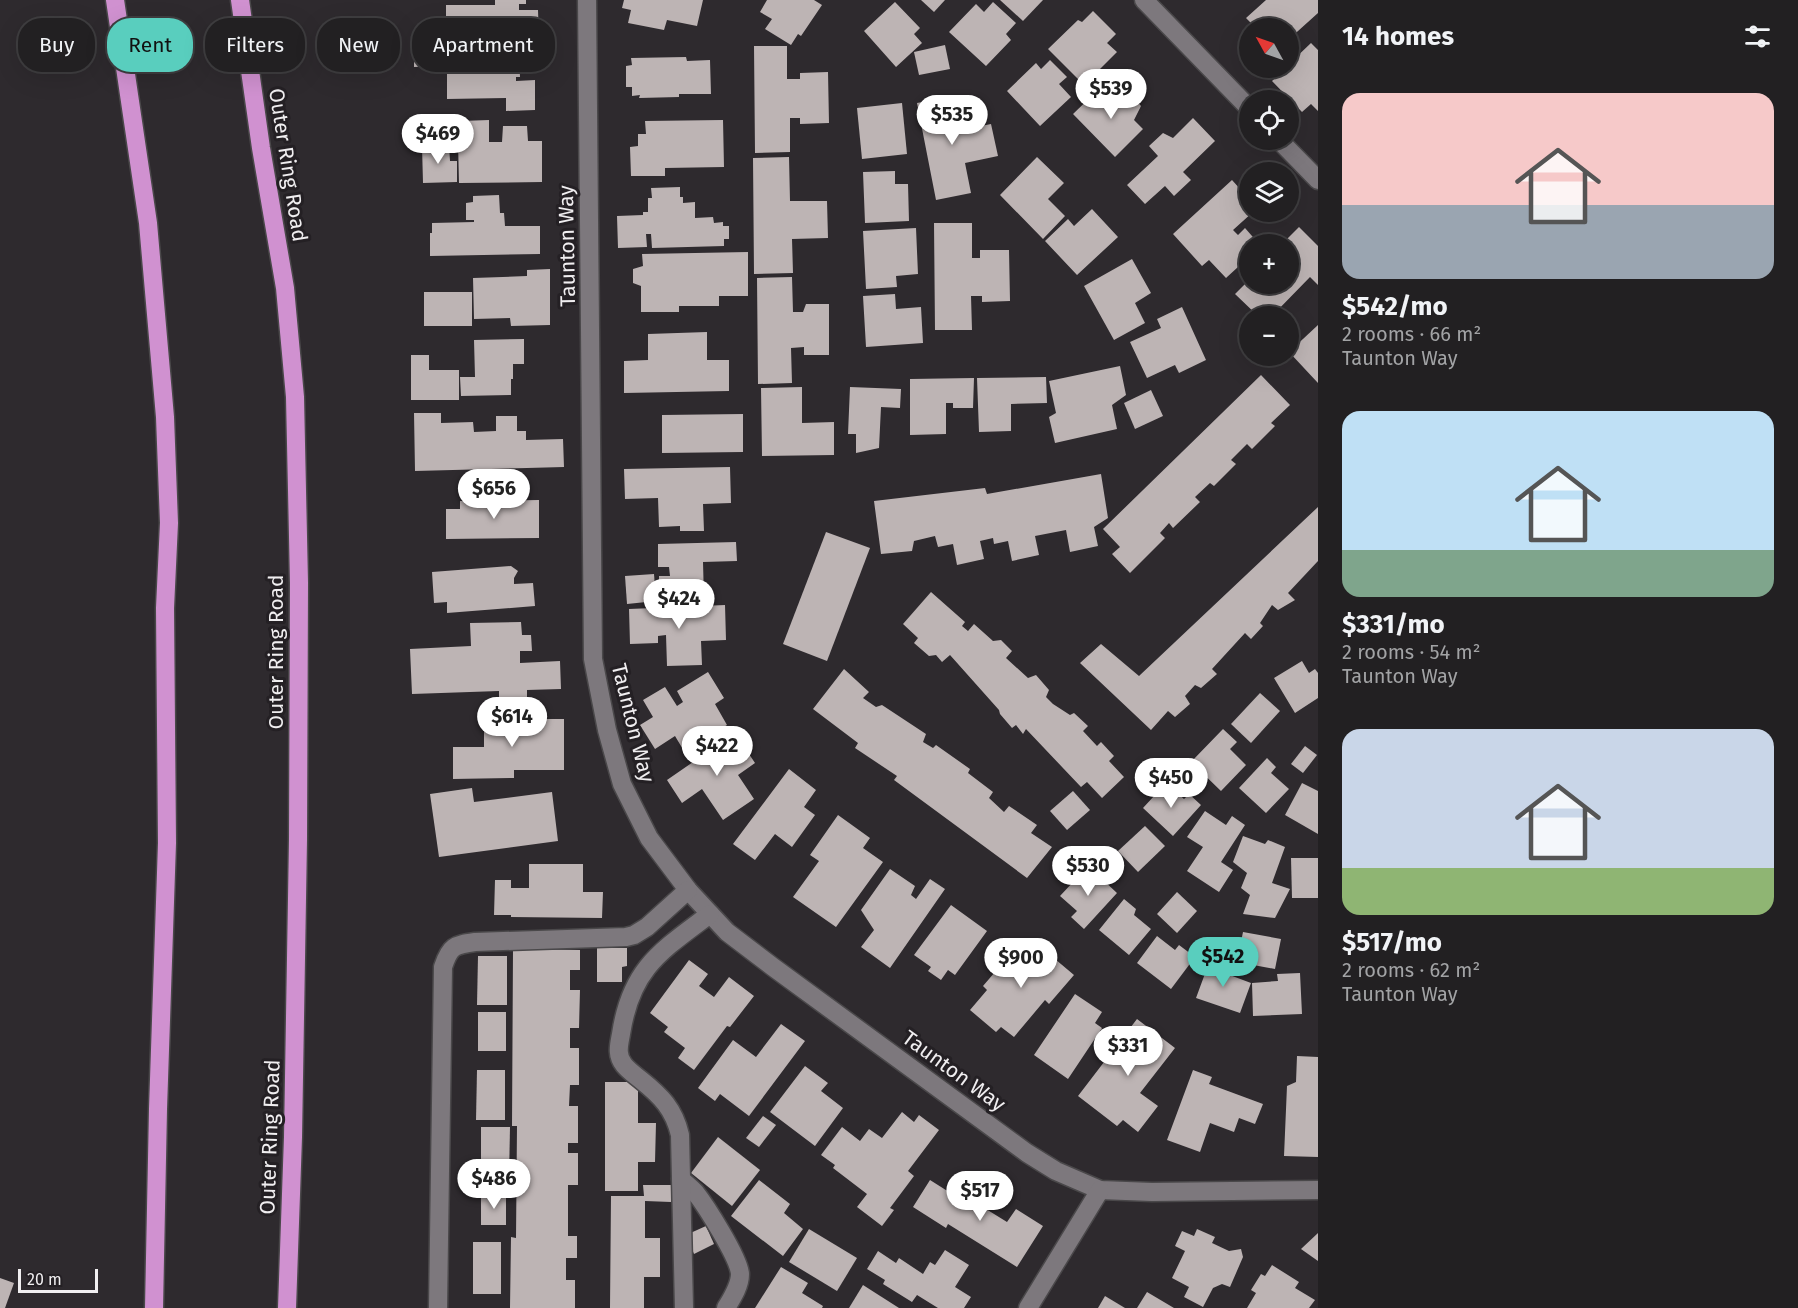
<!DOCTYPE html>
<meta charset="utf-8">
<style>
:root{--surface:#222022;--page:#2e2d2f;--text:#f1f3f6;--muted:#a2a3a5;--line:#3f3e40;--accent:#59cebe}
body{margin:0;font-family:"Fira Sans",sans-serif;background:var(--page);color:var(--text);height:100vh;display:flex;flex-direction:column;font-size:22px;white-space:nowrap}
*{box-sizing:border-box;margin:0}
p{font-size:20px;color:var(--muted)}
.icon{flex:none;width:33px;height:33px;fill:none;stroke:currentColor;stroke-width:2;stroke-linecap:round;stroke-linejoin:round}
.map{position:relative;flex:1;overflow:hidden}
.side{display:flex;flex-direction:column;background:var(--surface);width:480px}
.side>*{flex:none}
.guide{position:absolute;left:18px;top:18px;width:570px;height:54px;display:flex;gap:12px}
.needle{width:39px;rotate:310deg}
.controls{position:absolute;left:1239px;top:18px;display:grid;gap:12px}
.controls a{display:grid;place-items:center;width:60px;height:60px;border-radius:50%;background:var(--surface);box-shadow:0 6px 24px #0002,0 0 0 2px var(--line);font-size:30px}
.scale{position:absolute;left:18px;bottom:15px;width:80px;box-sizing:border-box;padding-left:6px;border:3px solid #f0eef0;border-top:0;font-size:16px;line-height:21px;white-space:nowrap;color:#f0eef0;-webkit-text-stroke:4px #242024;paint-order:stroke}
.price{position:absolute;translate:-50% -51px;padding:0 14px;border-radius:21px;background:#fff;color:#222;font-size:20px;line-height:39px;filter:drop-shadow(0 2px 3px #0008)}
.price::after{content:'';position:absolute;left:50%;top:36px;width:18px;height:14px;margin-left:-9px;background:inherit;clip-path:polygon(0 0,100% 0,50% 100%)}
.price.on{background:var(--accent);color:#111}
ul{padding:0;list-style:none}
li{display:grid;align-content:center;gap:12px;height:318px;padding:0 24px}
li span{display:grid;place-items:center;height:186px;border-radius:18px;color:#555}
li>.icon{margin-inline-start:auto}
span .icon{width:108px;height:108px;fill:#fffc;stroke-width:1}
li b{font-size:26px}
h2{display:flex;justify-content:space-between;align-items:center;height:72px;padding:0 24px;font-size:26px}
.pill{padding:0 21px;border-radius:24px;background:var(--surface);box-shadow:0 6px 24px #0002,0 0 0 2px var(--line);font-size:21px;line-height:54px}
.pill.on{background:var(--accent);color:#111}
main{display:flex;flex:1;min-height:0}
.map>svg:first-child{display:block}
.building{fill:#bdb4b4}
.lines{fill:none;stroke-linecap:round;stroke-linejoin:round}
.minor-casing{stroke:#4a484a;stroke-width:21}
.highway-casing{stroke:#4a484a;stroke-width:21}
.minor{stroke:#7d787d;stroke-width:18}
.highway{stroke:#d091d0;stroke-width:18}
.labels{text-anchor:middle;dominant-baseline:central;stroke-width:6;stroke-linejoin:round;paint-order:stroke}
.street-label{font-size:21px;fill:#f0eef0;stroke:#242024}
</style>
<main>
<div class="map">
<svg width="1318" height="1308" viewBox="0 0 1318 1308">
<rect width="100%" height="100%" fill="#2e2a2e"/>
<g class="building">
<path d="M495 0H526V4H519V10H538L539 40 446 41V5H495Z"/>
<path d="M624 0H703L697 26 667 20 664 30 628 23 631 10 622 8Z"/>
<path d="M767 0H814L822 5 801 36 798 34 791 45 765 29 772 19 760 12Z"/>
<path d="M921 0H945L934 12Z"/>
<path d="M1000 0H1043L1023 21Z"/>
<path d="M1266 0H1318V13L1288 40V28H1256L1246 18Z"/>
<path d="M895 2 920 28 914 34 922 43 896 67 864 31Z"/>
<path d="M993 2 1016 23 1006 34 1011 40 986 66 949 32 976 4 984 12Z"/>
<path d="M1093 11 1116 34 1107 43 1117 52 1084 85 1048 49 1078 20 1082 22Z"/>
<path d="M1311 43 1318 50V111L1311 104 1302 112 1272 81 1286 68H1288V65Z"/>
<path d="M945 45 950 69 919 75 914 52Z"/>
<path d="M754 46H787V79H800V73L828 72 829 123 800 124V118H790V152L755 153Z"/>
<path d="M447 48V57L519 55 520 77H516V81L535 80V110L506 111V98L447 99V66L414 67V49Z"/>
<path d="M686 57 687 61 710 60 711 94H679V97L639 98 640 95 632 96V87H626V66L632 65 631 58Z"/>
<path d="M1050 60 1067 77 1059 84 1071 97 1040 126 1007 91 1036 63 1041 69Z"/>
<path d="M1101 87 1118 105 1130 93 1141 106 1134 120 1143 129 1115 157 1073 114Z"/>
<path d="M954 96 961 130 991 124 998 156 965 163 971 193 936 200 917 103Z"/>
<path d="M902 103 907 154 862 159 857 108Z"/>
<path d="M1193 118 1215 141 1183 172 1191 180 1174 196 1165 186 1145 204 1127 185 1158 156 1149 146 1163 133 1173 138Z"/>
<path d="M489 120V142H502L503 126H527L528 141H542V182L459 183 458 142H461V121Z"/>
<path d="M723 120 724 167 665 168V176H631L630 147 638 146V134H646L645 121Z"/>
<path d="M422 146H449L450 161H457V182L423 183Z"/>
<path d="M789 157 790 201H827L828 238 792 239 793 273 754 274 753 158Z"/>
<path d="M1037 157 1064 183 1048 199 1065 216 1043 239 1000 195Z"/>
<path d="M895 171V184H908L909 221 865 223 863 172Z"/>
<path d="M1232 180 1250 200V212H1253L1233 230 1238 235 1245 228 1259 244H1250V256L1226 278 1209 260 1202 266 1173 234Z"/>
<path d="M680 187V197H683V203L695 202V218L713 217 714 223 723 222V226H729V239H724V246L652 248 651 234H646L647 247 618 248 617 216 643 215V212H648V198H652L651 188Z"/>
<path d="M499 195 500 213H504L505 226H540V254L430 256V233H432V223L474 222V220H466V203L473 202V196Z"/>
<path d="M1092 209 1118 237 1077 275 1045 241 1068 219 1074 226Z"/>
<path d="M934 223H972V258H980V250H1009L1010 301 982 302V296H971L972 330H935Z"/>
<path d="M1299 227 1318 246V285L1310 277 1272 316H1258L1235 294 1250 279V284H1288V244H1282Z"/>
<path d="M916 228 918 274 896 276 897 287 866 289 863 231Z"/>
<path d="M748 252V296H719V306H679V312H641V286L633 283V269L643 266 642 254Z"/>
<path d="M1132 259 1151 293 1135 303 1145 323 1114 340 1084 286Z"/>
<path d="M550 269V325L511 326 510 318 474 319 473 278 527 276V270Z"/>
<path d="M792 277 793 312H803L806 304H829V355H804V347L791 348 792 383 758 384 757 278Z"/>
<rect x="424" y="292" width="48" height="34"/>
<path d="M895 294 896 309 921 307 923 343 866 347 863 296Z"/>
<path d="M1182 307 1206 360 1179 373 1175 365 1147 378 1130 342 1161 328 1157 319Z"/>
<path d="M1318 325V383L1289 352Z"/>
<path d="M707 332V360H729V391L624 393V361L648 360V334Z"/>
<path d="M524 339V364H513V379H511V395L461 396 460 377H475L474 340Z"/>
<path d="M411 355H429V370H459V400H411Z"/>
<path d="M1120 366 1126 395 1112 405 1117 429 1055 443 1049 417 1056 413 1049 381Z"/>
<path d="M1261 375 1290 405 1271 423 1275 426 1252 449 1247 444 1231 460 1236 464 1214 486 1210 483 1195 497 1200 502 1173 528 1169 523 1160 533 1165 538 1130 573 1112 554 1120 547 1103 529Z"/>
<path d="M1046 377 1047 403 1011 404V431L979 432 977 378Z"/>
<path d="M974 378 973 408H953V403H946V434L910 435V379Z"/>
<path d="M802 387V423L834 422V455L762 456 761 388Z"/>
<path d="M850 387 901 389 900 408 881 407 879 448 856 453V434H848Z"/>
<path d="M1151 390 1163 416 1135 429 1124 403Z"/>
<path d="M414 413H441V423L473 422 474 432 496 431V416H517V431H526V440L563 439 564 467 415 471Z"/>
<path d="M743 414V452L662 453V415Z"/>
<path d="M730 467 731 503 703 504 704 531H680V526L659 527 658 498 625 499 624 469Z"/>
<path d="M1101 474 1108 518 1094 527 1098 546 1070 552 1066 530 1035 536 1039 555 1012 561 1008 541 994 544 993 538 980 541 984 559 957 565 953 544 938 547 935 536 914 541 912 551 881 554 874 501 985 488 987 494Z"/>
<path d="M539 500V538L446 539V509H460V501Z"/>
<path d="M1318 507V561L1288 593 1295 600 1278 610 1272 605 1260 623 1263 626 1251 639 1245 633 1212 669 1217 674 1201 688 1195 685 1185 696 1190 704 1175 717 1168 711 1151 730 1080 663 1101 644 1139 676Z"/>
<path d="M826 532 870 548 827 661 783 644Z"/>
<path d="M736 542 737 561 703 562 704 599 659 600V576H670L669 567H658V544Z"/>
<path d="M511 566 518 571 514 578V584L533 583 535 606 447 613V602L434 603 432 572Z"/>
<path d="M654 574 656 601 627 604 625 576Z"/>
<path d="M931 592 965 622 962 626 968 631 974 624 993 641 1001 640 1012 651 1006 658 1028 678 1036 675 1049 690 1046 697 1053 704 1070 715 1074 713 1088 726 1083 731 1097 746 1101 742 1114 756 1109 761 1124 777 1102 798 1087 782 1081 787 1026 729 1023 734 1016 725 1012 728 1000 714 999 710 950 655 942 662 936 655 929 656 914 643 918 638 903 624Z"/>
<path d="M725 605 726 640 701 641 702 665 667 666 666 635 658 636V643L630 644 629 609Z"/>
<path d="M521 622 522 635H531L532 651H520V663L560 661 561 689 527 690V698L499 699V691L412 694 410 649 471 646 470 623Z"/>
<path d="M1302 661 1309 673 1315 669 1318 673V698L1295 713 1274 678Z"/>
<path d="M844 669 869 692 863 698 876 707 882 705 926 734 923 742 933 748 936 745 970 769 968 773 993 792 989 798 1004 812 1009 806 1037 825 1031 833 1052 847 1027 878 894 780 897 776 855 748 858 743 813 709Z"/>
<path d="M708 672 724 698 715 704 727 725 684 751 675 736 655 749 640 725 653 717 643 700 665 687 677 706 683 702 677 691Z"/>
<path d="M1260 693 1280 711 1251 743 1231 724Z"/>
<path d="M484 712H514V719H564V770H514V778L453 779V747H484Z"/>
<path d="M1223 729 1237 742 1230 749 1246 765 1221 791 1191 762Z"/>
<path d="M735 733 755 763 738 775 754 799 723 820 702 789 682 803 667 780Z"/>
<path d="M1305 746 1317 755 1303 773 1291 764Z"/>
<path d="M1267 758 1276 767 1271 773 1289 789 1266 813 1239 788Z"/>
<path d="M789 769 816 790 804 807 815 815 792 847 775 834 755 860 733 844Z"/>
<path d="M1166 783 1184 799 1189 794 1201 805 1173 836 1143 808Z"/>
<path d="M1302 783 1318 791V834L1285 815Z"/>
<path d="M472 788 474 802 552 792 558 841 439 857 430 794Z"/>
<path d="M1073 791 1090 810 1067 830 1050 811Z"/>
<path d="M1205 811 1226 825 1232 816 1245 825 1221 862 1233 870 1219 892 1187 871 1203 847 1187 837Z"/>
<path d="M838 815 870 838 863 848 883 862 836 927 793 897 819 861 810 855Z"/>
<path d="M1145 826 1165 846 1138 872 1118 851Z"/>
<path d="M1243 836 1265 844 1268 840 1285 847 1272 883 1290 889 1275 918 1243 914 1250 895 1241 888 1247 873 1233 862Z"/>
<path d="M1291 858H1318V898H1292Z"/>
<path d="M529 864H583V892H603L602 918 511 917V915H494L495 880H511V888H529Z"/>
<path d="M1088 866 1117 893 1084 929 1071 917 1077 911 1060 896Z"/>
<path d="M890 869 915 886 911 895 916 899 930 879 945 889 890 968 861 947 874 930 861 910Z"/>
<path d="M1177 892 1197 911 1177 933 1157 914Z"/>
<path d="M1124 899 1136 909 1134 915 1151 929 1129 955 1099 930Z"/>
<path d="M951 905 987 931 955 975 948 970 941 980 928 971 931 967 914 955Z"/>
<path d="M1243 932 1281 939 1275 969 1237 962Z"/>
<path d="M1157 936 1175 950 1179 945 1195 957 1171 989 1137 963Z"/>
<path d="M1030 938 1074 975 1049 1004 1045 1000 1014 1037 1001 1027 996 1032 970 1010 987 990 983 986 995 972 999 974Z"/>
<path d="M597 948H627V966L622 967V982H597Z"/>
<path d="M513 949 580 950V970H570V990H580L579 1028H570V1048H579V1085H570L569 1106H578V1143H568V1153H578V1185H568V1236H577V1258H566V1280H575V1308H510L511 1237 516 1238 517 1126H512Z"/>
<path d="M478 956H507V1005H477Z"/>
<path d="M689 960 708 974 699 986 714 997 729 977 754 996 730 1027 727 1026 694 1070 678 1058 685 1048 664 1032 668 1027 650 1013Z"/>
<path d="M1210 960 1229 967 1227 974 1251 983 1240 1013 1196 998Z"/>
<path d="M1300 973 1302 1014 1253 1016 1252 983 1278 981 1277 974Z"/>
<path d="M1075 994 1102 1012 1095 1023 1102 1028 1068 1079 1034 1055Z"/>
<rect x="478" y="1012" width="28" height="39"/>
<path d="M1137 1019 1175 1048 1140 1093 1158 1106 1138 1132 1123 1120 1117 1126 1078 1096Z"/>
<path d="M781 1024 805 1041 749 1116 720 1094 715 1101 698 1088 733 1040 756 1057Z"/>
<path d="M1297 1056 1318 1057V1157L1284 1156 1287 1086 1296 1082Z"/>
<path d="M805 1066 828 1083 821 1091 843 1108 815 1146 770 1112Z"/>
<path d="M477 1070H505V1120H476Z"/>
<path d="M1193 1070 1212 1077 1209 1084 1263 1104 1255 1124 1239 1118 1234 1132 1210 1123 1200 1152 1167 1140Z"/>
<path d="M605 1082H638V1123H656L655 1162H638V1191H605Z"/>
<path d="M902 1112 914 1122 919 1115 939 1130 908 1171 914 1176 890 1208 894 1210 882 1226 857 1207 867 1194 833 1168 835 1165 821 1155 842 1127 860 1141 869 1129 882 1138Z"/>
<path d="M763 1116 776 1125 759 1147 746 1138Z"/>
<path d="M481 1127H510L509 1178H481Z"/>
<path d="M718 1137 760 1170 732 1206 691 1173Z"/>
<path d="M759 1180 790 1204 784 1213 803 1229 783 1256 731 1216Z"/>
<path d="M930 1180 949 1192 952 1188 1007 1222 1016 1209 1043 1226 1017 1267 948 1224 946 1228 913 1207Z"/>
<path d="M643 1185H671V1202L645 1201V1238H660V1277H644V1308H610L611 1196H644Z"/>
<rect x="481" y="1195" width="25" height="30"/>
<path d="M706 1226 714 1244 694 1254 686 1235Z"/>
<path d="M809 1229 857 1258 837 1291 789 1262Z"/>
<path d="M1197 1229 1215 1237 1212 1243 1229 1251 1241 1249 1243 1257 1230 1287 1222 1284 1213 1288 1203 1307 1184 1297 1189 1287 1172 1278 1185 1251 1175 1246 1182 1231 1194 1236Z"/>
<path d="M1318 1233V1261L1301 1249Z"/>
<rect x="473" y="1242" width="28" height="52"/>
<path d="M945 1250 969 1265 955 1287 971 1297 964 1308H938L917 1295 912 1302 883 1284 885 1280 867 1269 878 1251 896 1263 899 1258 923 1274 930 1262 935 1265Z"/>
<path d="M1272 1265 1299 1282 1295 1288 1315 1300 1309 1308H1247L1256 1293 1251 1290 1261 1274 1265 1276Z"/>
<path d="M781 1267 808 1283 802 1293 823 1306 822 1308H755Z"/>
<path d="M0 1278 14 1283 5 1308H0Z"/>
<path d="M863 1285 899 1308H849Z"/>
<path d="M1147 1292 1174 1308H1137Z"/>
<path d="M1105 1296 1125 1308H1098Z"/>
</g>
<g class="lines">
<g class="minor-casing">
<g id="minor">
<path d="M587 0 593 659 607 730 622 784 649 838 688 890 727 932 773 967 1027 1153 1056 1171 1100 1190 1152 1192 1318 1190"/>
<path d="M1144 0 1250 109"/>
<path d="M1279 140 1318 180"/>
<path d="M681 1179C686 1184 691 1188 695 1192 706 1206 739 1258 740 1274 740 1286 732 1298 726 1308"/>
<path d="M438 1308 443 967C450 946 454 945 475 942L626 937 634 935 647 927 688 890"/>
<path d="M684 1308 680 1135C674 1109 661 1096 641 1080 635 1075 629 1071 624 1065 616 1055 619 1045 621 1034 631 968 661 951 710 914"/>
<path d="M1028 1308 1100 1190"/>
</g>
</g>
<g class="highway-casing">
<g id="highway">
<path d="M115 0 148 223 165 417 169 523 165 608 167 843 158 1109 154 1308"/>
<path d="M240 0 261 148 285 288 295 397 299 583 298 839 293 1137 287 1308"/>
</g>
</g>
<use href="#minor" class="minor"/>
<use href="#highway" class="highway"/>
</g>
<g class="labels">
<g class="street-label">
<text transform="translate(288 165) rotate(81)">Outer Ring Road</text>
<text transform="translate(567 246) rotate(-91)">Taunton Way</text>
<text transform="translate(276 652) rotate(-90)">Outer Ring Road</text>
<text transform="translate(633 723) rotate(76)">Taunton Way</text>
<text transform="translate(954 1071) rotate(36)">Taunton Way</text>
<text transform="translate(270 1137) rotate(-88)">Outer Ring Road</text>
</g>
</g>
</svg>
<div class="controls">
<a><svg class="needle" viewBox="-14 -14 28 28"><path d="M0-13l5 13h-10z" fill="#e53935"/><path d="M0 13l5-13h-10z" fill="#a2a3a5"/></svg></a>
<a><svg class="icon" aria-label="locate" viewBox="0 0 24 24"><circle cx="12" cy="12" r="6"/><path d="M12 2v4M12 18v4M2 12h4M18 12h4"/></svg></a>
<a><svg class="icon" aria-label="layers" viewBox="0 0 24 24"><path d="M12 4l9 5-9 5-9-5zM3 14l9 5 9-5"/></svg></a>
<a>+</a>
<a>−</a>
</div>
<div class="scale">20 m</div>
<b class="price" style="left:1111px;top:120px">$539</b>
<b class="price" style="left:952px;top:146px">$535</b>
<b class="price" style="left:438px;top:165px">$469</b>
<b class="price" style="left:494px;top:520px">$656</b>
<b class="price" style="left:679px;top:630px">$424</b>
<b class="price" style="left:512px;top:748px">$614</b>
<b class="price" style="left:717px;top:777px">$422</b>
<b class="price" style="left:1171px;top:809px">$450</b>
<b class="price" style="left:1088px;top:897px">$530</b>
<b class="price on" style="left:1223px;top:988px">$542</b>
<b class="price" style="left:1021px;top:989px">$900</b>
<b class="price" style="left:1128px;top:1077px">$331</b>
<b class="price" style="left:494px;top:1210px">$486</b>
<b class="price" style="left:980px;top:1222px">$517</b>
<div class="guide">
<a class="pill">Buy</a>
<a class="pill on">Rent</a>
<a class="pill">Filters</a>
<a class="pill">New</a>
<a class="pill">Apartment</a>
</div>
</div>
<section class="side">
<h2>14 homes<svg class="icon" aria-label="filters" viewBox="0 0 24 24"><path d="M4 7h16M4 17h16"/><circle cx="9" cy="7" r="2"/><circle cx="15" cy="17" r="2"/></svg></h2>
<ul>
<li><span style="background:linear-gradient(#f6c9c9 60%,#9aa5b1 0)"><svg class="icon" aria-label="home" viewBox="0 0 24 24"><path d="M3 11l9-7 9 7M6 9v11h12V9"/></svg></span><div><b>$542/mo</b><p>2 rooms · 66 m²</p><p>Taunton Way</p></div></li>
<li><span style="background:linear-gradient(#bfe0f5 75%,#7fa58c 0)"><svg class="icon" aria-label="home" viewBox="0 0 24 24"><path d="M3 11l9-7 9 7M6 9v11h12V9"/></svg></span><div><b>$331/mo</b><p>2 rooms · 54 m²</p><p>Taunton Way</p></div></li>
<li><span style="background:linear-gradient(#c9d6e8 75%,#8fb573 0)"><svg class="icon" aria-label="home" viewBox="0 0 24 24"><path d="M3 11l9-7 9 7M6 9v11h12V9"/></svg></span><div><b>$517/mo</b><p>2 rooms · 62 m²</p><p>Taunton Way</p></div></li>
</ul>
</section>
</main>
